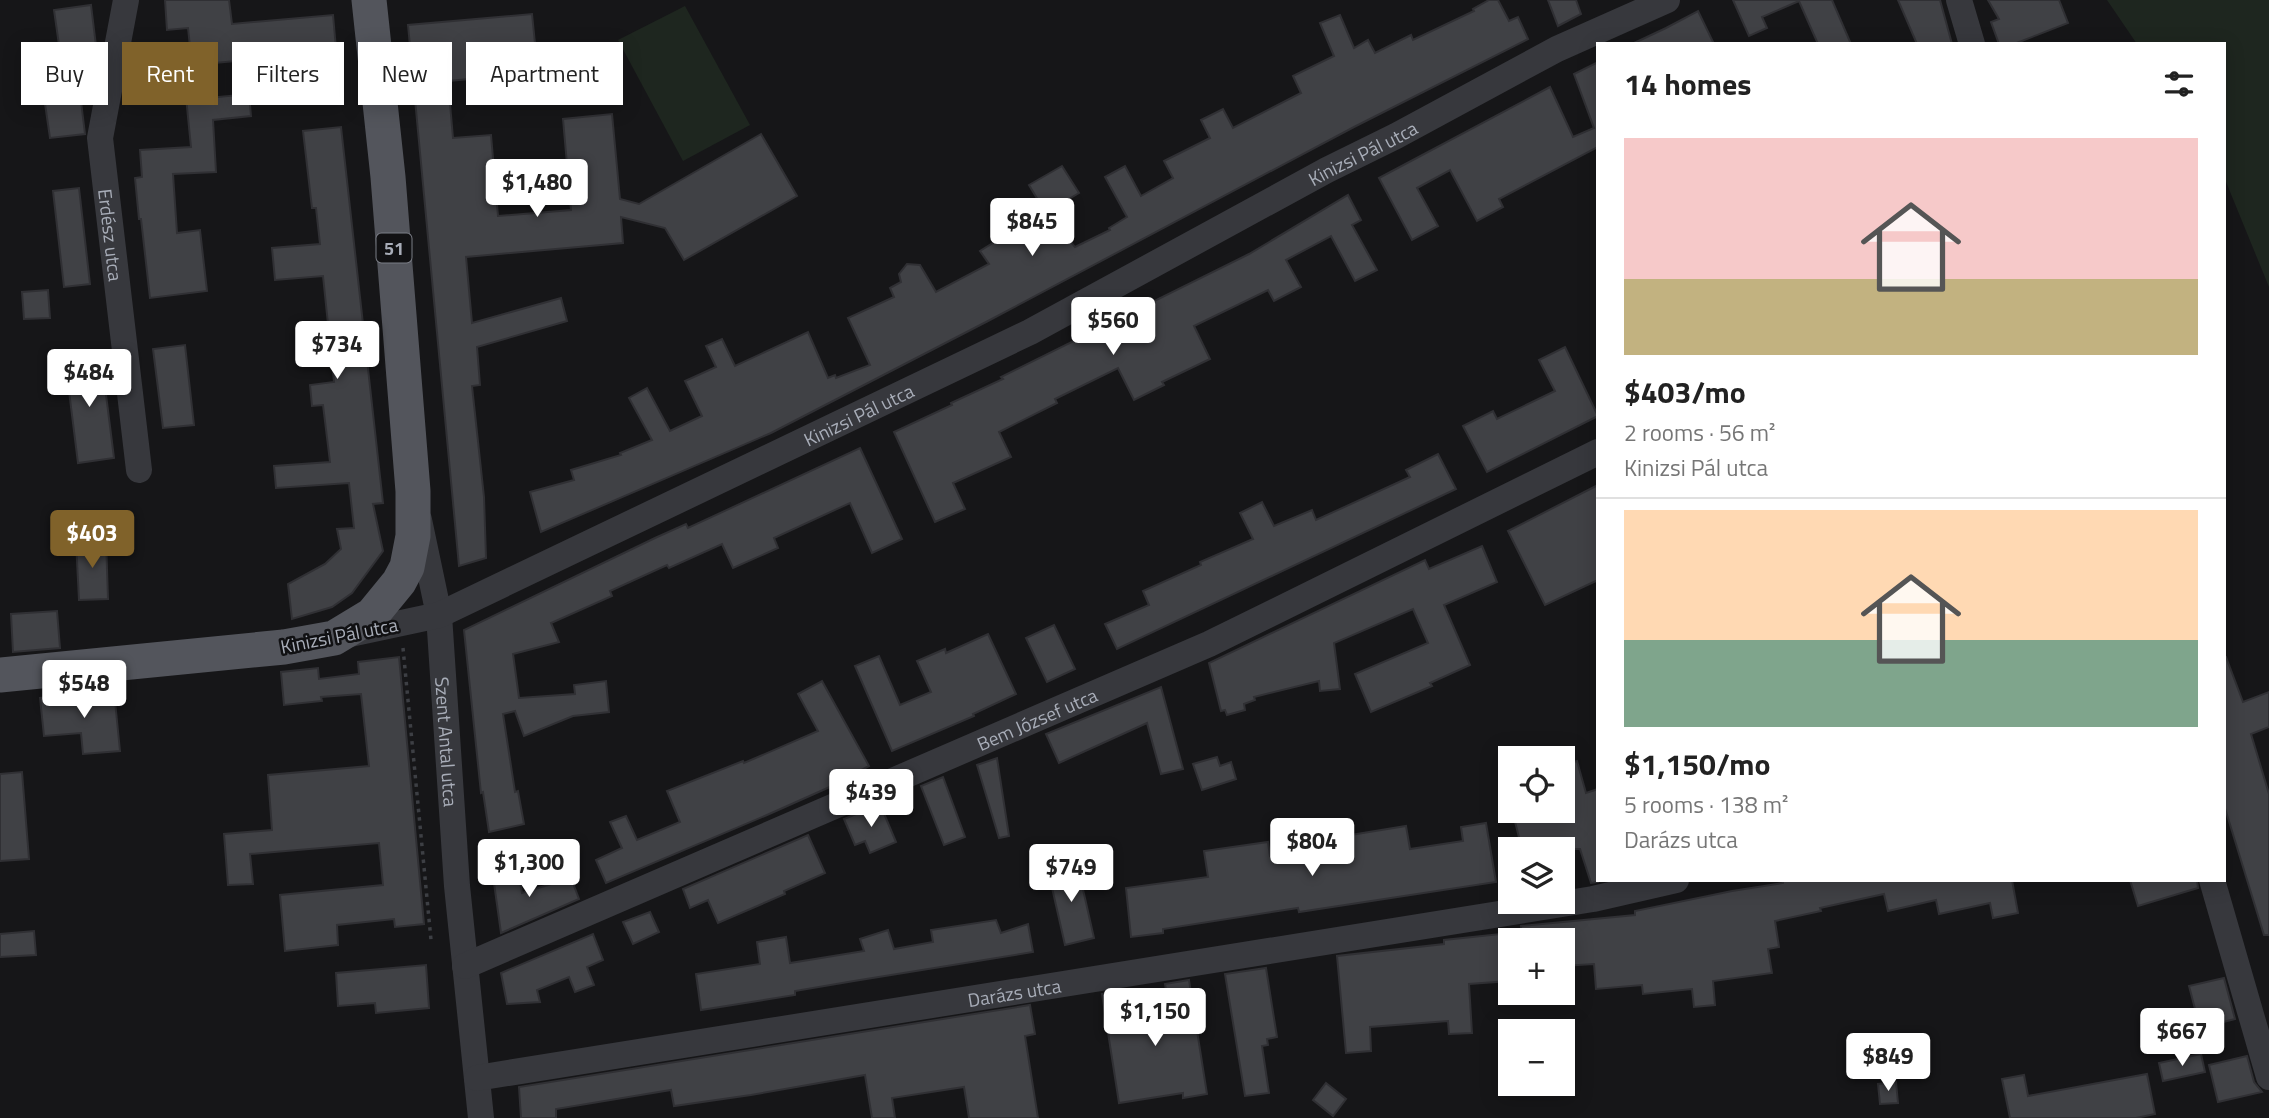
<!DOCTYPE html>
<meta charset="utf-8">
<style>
:root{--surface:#fff;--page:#f6f6f6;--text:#222;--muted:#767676;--line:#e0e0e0;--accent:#80622a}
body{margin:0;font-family:"Titillium Web",sans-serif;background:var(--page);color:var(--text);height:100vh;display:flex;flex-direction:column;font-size:26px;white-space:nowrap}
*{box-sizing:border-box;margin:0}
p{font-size:23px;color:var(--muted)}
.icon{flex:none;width:38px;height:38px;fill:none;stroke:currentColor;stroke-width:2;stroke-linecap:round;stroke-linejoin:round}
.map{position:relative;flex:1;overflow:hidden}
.sheet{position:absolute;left:1596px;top:42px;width:630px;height:840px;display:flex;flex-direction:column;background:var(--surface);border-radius:0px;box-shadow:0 4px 18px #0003}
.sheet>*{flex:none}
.hud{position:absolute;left:21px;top:42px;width:665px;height:63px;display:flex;gap:14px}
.fabs{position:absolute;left:1498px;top:746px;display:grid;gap:14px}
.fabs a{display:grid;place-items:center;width:77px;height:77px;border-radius:0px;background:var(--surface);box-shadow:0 4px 18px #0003;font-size:35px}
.price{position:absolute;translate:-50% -60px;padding:0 16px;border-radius:7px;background:#fff;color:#222;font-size:23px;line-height:46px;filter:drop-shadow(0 2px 4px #0008)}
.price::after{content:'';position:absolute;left:50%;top:42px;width:21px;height:16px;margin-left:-10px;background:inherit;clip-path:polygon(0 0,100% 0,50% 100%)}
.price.selected{background:var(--accent);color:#fff}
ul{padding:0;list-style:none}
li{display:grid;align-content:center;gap:14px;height:371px;padding:0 28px}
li+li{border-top:2px solid var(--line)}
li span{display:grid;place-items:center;height:217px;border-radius:0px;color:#555}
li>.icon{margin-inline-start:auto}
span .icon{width:126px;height:126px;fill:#fffc;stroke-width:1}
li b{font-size:30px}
h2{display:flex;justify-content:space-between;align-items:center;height:84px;padding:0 28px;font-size:30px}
.chip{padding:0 24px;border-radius:0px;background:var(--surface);box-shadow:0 4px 18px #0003;font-size:24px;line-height:63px}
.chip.selected{background:var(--accent);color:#fff}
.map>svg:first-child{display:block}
.green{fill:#1e261f}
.building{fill:#404145;stroke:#303034;stroke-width:2}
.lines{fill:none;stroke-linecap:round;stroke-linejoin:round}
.path{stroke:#3d3f44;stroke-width:3.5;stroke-dasharray:3.5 5;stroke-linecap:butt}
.minor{stroke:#37383d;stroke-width:26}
.major{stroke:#53555c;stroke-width:35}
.labels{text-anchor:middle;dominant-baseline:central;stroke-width:5;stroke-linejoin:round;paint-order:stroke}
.shield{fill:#111113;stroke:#7b7e86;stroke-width:2}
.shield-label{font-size:18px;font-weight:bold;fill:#a8adb8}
.street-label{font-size:19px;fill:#a8adb8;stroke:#111113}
</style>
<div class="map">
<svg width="2269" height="1118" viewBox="0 0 2269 1118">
<rect width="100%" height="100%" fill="#161618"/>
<g class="green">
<path d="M2107 0H2269V287L2224 177V44H2137Z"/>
<path d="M685 6 750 125 683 161 618 40Z"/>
</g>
<g class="building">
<path d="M165 0H229L232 24 333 15 338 71 307 74 305 55 192 65 188 28 167 30Z"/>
<path d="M1489 0H1498L1509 21 1518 17 1528 39 1354 127 988 321 771 433 541 532 530 492 574 480 571 470 621 455 620 453 652 440 629 398 647 388 670 431 702 416 685 381 716 367 706 346 722 339 735 366 808 332 828 378 835 375 836 378 870 365 848 318 894 297 890 288 901 282 899 274 907 264 920 265 936 292 989 264 980 251 1004 236 1006 238 1044 210 1029 185 1062 166 1079 193 1047 212 1075 247 1110 230 1109 228 1127 217 1105 177 1125 166 1141 196 1173 178 1164 161 1210 138 1201 120 1223 109 1233 128 1301 93 1293 76 1334 56 1320 23 1340 15 1354 48 1368 40 1375 53 1411 35 1413 40 1474 11 1473 9Z"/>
<path d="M1548 0H1576L1581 14 1558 26Z"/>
<path d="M1733 0H1832L1851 44H1818L1799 1 1762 17 1767 28 1749 36Z"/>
<path d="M1898 0H1940L1952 44H1917Z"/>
<path d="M1988 0H2059L2068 23 2014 44H1999L1991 22 1999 19Z"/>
<path d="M91 5 97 54 61 59 54 10Z"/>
<path d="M1698 11 1714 44H1632L1666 28Z"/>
<path d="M532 14 538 73 448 81 453 138 491 135 498 216 571 210 563 119 612 114 620 199 639 204 761 134 797 196 684 260 665 228 621 217 623 243 466 257 472 323 561 298 567 321 477 347 480 385 472 386 484 497 486 558 459 566 408 25Z"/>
<path d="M1598 62V147L1499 199 1503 207 1477 221 1450 170 1417 188 1438 226 1412 240 1379 178 1550 87 1573 137 1594 128 1574 74Z"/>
<path d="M205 75 208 98 249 94 251 116 213 120 216 172 173 174 177 233 200 230 207 291 150 298 141 219H139L135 178 142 177 140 150 191 147 184 77Z"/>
<path d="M79 85 85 134 50 138 43 90Z"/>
<path d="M341 127 383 503 373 504 383 551 352 593 332 607 292 619 288 584 325 564 341 549 337 529 354 528 349 483 276 488 274 466 330 462 323 405 312 406 310 385 334 382 323 276 275 280 272 248 320 244 316 208H312L303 131Z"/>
<path d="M79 188 90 284 64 287 53 191Z"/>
<path d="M1348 195 1361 220 1352 225 1377 270 1355 281 1331 236 1286 260 1301 287 1274 301 1268 290 1194 326 1210 359 1162 382 1164 385 1134 400 1118 368 1055 399 1057 403 999 432 1011 457 953 483 965 509 935 522 894 432 952 405 951 403 1003 379 1001 377 1249 254Z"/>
<path d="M48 290 50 318 24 319 22 292Z"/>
<path d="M185 345 194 425 163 428 153 349Z"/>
<path d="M1565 347 1598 416 1487 472 1463 426 1493 411 1497 419 1555 391 1539 360Z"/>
<path d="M101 355 114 458 78 463 65 359Z"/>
<path d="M860 448 902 539 872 553 850 503 774 538 778 548 733 568 722 544 669 568 667 565 610 591 612 596 551 623 559 642 513 654 519 698 575 694 574 685 606 681 609 712 573 716 524 736 515 711 503 714 515 792 518 791 524 824 489 832 483 792 481 793 464 630 655 538 686 524 688 528Z"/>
<path d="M1438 454 1456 489 1117 649 1105 624 1149 605 1143 591 1201 565 1200 562 1253 539 1240 513 1262 502 1274 526 1312 510 1316 520 1410 477 1406 470Z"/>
<path d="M1598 485V580L1545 605 1508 531Z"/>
<path d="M106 539 108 599 79 600 76 541Z"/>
<path d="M1482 546 1497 582 1444 605 1470 665 1430 683 1432 686 1371 712 1355 674 1428 643 1413 609 1334 643 1340 689 1320 691 1319 681 1254 697 1255 700 1244 704 1245 710 1227 715 1225 710 1221 711 1209 663 1425 560 1429 569Z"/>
<path d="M57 611 60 648 13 652 11 614Z"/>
<path d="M1054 625 1075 669 1047 682 1026 638Z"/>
<path d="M988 634 1016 694 973 714 974 716 892 751 855 666 879 656 900 705 931 692 917 661 945 649 946 653Z"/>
<path d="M399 657 424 924 395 927 394 919 337 925 338 945 285 951 280 895 383 885 379 843 250 854 253 884 228 885 224 834 272 830 268 775 369 766 361 694 321 697 322 701 284 705 281 672 318 668 319 679 359 674 358 662Z"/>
<path d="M2224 657H2226L2243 702 2269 692V727L2251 734 2269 794V935H2264L2224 805Z"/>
<path d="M822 681 869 766 832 786 767 815 606 883 596 860 622 848 610 822 626 816 637 840 680 822 667 791 743 761 744 763 818 731 798 694Z"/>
<path d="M1161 687 1183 769 1161 774 1147 723 1059 763 1046 734Z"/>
<path d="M114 691 120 751 83 754 81 733 44 736 40 698Z"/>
<path d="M1217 757 1220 766 1231 762 1236 779 1202 790 1193 764Z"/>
<path d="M997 758 1009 836 999 838 977 765Z"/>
<path d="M1577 761 1586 793 1598 789V882L1591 883 1580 849H1522L1512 810H1569L1563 790V765Z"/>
<path d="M22 772 29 859 0 861V774Z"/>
<path d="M943 777 965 837 944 845 921 786Z"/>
<path d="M880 804 896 842 870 853 865 841 855 845 844 819Z"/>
<path d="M1486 823 1496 882 1299 912 1298 908 1163 929V933L1131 937 1126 888 1208 877 1204 851 1268 842 1270 856 1333 846 1332 838 1406 826 1410 849 1463 841 1461 827Z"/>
<path d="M808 835 825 873 784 891 785 894 718 923 708 900 690 908 683 889Z"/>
<path d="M1077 863 1094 938 1065 945 1048 870Z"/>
<path d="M518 869 522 893 571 878 579 899 501 933 493 876Z"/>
<path d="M1783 880H2012L2018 913 1993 918 1990 903 1939 914 1936 900 1888 911 1884 894 1820 908 1821 911 1775 921 1779 947 1768 949 1772 973 1713 981 1715 1005 1694 1007 1692 989 1643 994 1642 985 1596 989 1594 964 1563 966V940H1522L1521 926 1635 915V911L1732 891 1783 883Z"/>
<path d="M2130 880H2197L2198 888 2138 906Z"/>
<path d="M650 912 659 932 633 944 623 922Z"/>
<path d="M996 920 1001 933 1028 924 1033 952 854 981 795 991V995L701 1010 696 974 760 964 757 942 786 937 790 963 864 951 860 939 888 930 894 949 933 942 931 930Z"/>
<path d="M34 931 36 955 0 957V934Z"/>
<path d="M1510 933V981L1469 984 1472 1033 1449 1034 1448 1021 1370 1027 1371 1051 1346 1053 1337 956 1444 944V940Z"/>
<path d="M593 934 603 960 587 967 594 985 575 992 569 977 537 990 540 1002 507 1004 501 973Z"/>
<path d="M426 965 429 1008 376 1013 375 1003 338 1006 336 973Z"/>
<path d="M1266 968 1277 1037 1267 1039 1268 1045 1262 1046 1269 1093 1245 1096 1225 974Z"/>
<path d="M2224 978 2235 1019 2200 1028 2189 986Z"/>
<path d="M1189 980 1207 1094 1183 1098V1093L1119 1103 1102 994 1127 990 1132 1019 1170 1014 1165 984Z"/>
<path d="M1030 1005 1035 1034 1025 1036 1038 1118H969L964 1087 892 1098 895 1118H872L865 1075 751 1095 674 1106 671 1090 556 1109V1118H521L519 1087Z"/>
<path d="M2201 1054 2205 1072 2163 1081 2159 1063Z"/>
<path d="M2247 1056 2254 1082 2262 1092 2218 1102 2209 1065Z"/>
<path d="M2147 1074 2155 1114 2136 1118H2010L2002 1079 2024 1075 2028 1096Z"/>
<path d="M1896 1082 1898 1103 1880 1104 1878 1084Z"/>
<path d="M1326 1083 1346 1099 1333 1116 1313 1100Z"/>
</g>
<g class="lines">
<path class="path" d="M403 648 431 940"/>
<g class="minor">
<path id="s1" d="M126 0 100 138 139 470"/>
<path d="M1959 0 1972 44"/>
<path id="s2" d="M419 520 439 615 457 886 481 1118"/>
<path id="s3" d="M350 634 439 615 1030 332 1327 170 1396 136 1557 49 1667 0"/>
<path d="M2212 880 2269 1077"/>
<path id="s4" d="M465 966 1209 644 1598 452"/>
<path id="s5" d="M477 1078 1593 899 1676 880"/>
</g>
<path class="major" d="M0 675 284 647 334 638 372 615 399 582 407 567 413 536V491L388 177 369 0"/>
</g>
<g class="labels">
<rect class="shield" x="376.5" y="233.5" width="35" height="29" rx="5"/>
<g class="shield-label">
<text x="394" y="248">51</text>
</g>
<g class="street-label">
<text stroke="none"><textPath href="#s3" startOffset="1124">Kinizsi Pál utca</textPath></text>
<text stroke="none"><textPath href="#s1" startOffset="238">Erdész utca</textPath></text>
<text stroke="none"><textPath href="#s3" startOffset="556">Kinizsi Pál utca</textPath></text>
<text transform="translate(339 635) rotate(-11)">Kinizsi Pál utca</text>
<text stroke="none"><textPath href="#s4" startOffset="623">Bem József utca</textPath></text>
<text stroke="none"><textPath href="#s2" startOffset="224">Szent Antal utca</textPath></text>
<text stroke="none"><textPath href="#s5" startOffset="544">Darázs utca</textPath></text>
</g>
</g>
</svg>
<div class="fabs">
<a><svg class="icon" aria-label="locate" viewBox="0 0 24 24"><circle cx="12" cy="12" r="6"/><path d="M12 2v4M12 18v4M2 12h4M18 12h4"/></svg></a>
<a><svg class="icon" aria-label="layers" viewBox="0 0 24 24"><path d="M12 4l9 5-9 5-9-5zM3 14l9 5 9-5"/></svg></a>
<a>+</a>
<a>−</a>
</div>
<b class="price" style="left:537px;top:219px">$1,480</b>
<b class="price" style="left:1032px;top:258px">$845</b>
<b class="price" style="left:1113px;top:357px">$560</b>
<b class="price" style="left:337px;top:381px">$734</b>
<b class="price" style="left:89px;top:409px">$484</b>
<b class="price selected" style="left:92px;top:570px">$403</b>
<b class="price" style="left:84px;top:720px">$548</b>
<b class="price" style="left:871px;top:829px">$439</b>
<b class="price" style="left:1312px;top:878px">$804</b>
<b class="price" style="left:529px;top:899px">$1,300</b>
<b class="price" style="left:1071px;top:904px">$749</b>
<b class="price" style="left:1155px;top:1048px">$1,150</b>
<b class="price" style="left:2182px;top:1068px">$667</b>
<b class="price" style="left:1888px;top:1093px">$849</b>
<div class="hud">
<a class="chip">Buy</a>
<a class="chip selected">Rent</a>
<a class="chip">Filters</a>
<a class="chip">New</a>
<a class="chip">Apartment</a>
</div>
<section class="sheet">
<h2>14 homes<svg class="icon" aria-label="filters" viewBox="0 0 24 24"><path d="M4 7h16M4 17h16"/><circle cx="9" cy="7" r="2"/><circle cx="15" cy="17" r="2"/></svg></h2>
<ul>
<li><span style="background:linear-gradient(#f6c9c9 65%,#c2b280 0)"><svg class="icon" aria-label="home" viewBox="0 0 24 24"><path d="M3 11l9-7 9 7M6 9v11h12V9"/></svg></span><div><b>$403/mo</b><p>2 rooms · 56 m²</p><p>Kinizsi Pál utca</p></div></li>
<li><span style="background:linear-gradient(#ffd9b3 60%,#7fa58c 0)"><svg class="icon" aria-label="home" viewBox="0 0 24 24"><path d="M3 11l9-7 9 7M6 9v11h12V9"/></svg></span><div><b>$1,150/mo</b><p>5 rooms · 138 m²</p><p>Darázs utca</p></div></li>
</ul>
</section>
</div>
